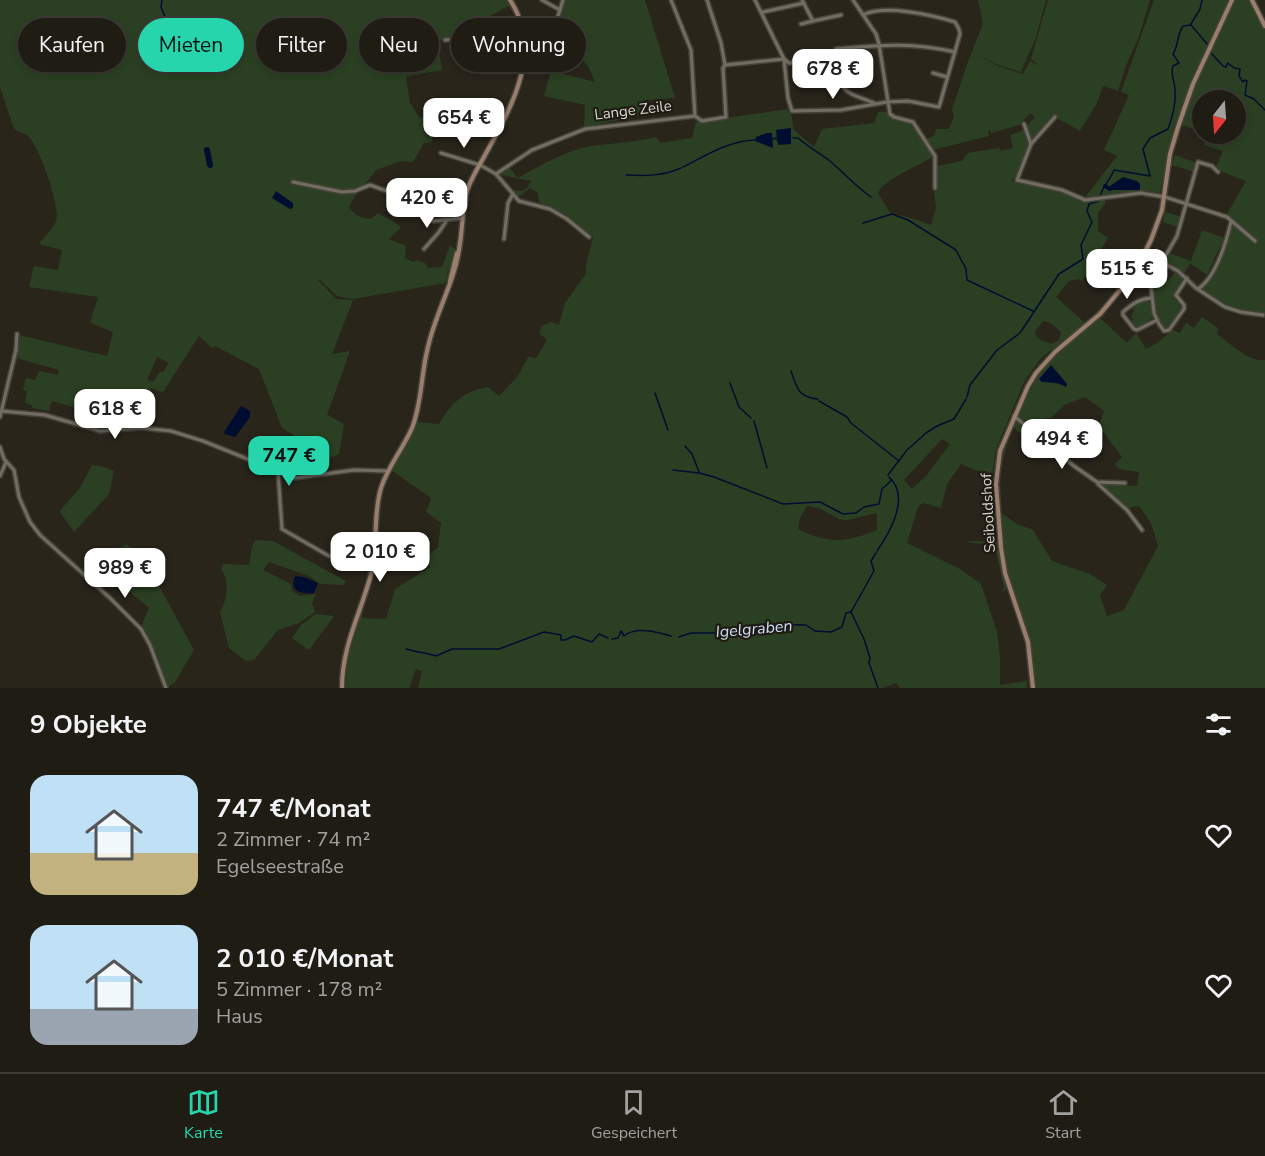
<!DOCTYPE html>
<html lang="de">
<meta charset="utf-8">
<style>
:root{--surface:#1f1c14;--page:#27251d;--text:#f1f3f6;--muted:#a1a1a0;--line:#3c3a34;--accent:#27d5ad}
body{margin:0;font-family:"Nunito Sans",sans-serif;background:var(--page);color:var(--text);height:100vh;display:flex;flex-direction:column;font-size:22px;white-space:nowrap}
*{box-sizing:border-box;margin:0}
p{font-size:20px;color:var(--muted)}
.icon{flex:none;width:33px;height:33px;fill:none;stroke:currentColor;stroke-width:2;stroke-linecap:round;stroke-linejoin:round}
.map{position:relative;height:688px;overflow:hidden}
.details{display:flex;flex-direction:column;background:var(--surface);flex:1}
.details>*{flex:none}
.guide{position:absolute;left:18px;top:18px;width:600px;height:54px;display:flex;gap:12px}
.needle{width:39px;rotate:197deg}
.controls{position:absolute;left:1192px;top:90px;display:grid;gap:12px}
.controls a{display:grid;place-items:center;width:54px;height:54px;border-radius:50%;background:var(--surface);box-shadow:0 3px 9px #0003,0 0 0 2px var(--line);font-size:30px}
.price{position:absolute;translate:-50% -51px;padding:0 14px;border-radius:12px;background:#fff;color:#222;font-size:20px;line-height:39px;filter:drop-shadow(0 2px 3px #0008)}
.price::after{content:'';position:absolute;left:50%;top:36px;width:18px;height:14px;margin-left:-9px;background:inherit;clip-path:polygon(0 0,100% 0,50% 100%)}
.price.on{background:var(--accent);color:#111}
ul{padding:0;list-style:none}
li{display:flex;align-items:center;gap:18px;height:150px;padding:0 30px}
li span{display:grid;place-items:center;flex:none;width:168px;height:120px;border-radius:18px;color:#555}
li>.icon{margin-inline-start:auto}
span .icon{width:72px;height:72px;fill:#fffc;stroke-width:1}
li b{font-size:26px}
h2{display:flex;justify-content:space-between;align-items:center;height:72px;padding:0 30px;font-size:26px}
.pill{padding:0 21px;border-radius:27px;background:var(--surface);box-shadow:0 3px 9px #0003,0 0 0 2px var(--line);font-size:21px;line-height:54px}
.pill.on{background:var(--accent);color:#111}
.tabs{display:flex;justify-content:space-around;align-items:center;height:84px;border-top:2px solid var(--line);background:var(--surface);font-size:16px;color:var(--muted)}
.tabs a{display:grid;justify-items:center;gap:3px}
.tabs .on{color:var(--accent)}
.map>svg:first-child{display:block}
.green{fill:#2b4022;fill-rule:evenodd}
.water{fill:#000d30}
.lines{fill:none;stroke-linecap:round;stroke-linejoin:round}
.stream{stroke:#000d30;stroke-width:1.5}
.canal{stroke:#000d30;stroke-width:4}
.river{stroke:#000d30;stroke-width:6}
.street-casing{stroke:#45423a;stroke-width:6}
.secondary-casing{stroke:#45423a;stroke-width:7}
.street{stroke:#716d62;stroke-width:3}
.secondary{stroke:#997e6b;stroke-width:4}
.labels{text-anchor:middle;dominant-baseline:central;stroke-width:4.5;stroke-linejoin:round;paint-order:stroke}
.street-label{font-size:15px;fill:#d8d5cf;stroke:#1f1b12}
.water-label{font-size:16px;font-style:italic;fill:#ccdffa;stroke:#1f1b12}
</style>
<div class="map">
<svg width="1265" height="688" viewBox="0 0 1265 688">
<rect width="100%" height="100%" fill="#29251b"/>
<g class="green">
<path d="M0 0H506L510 5 490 16 485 38 467 36 405 45 412 64 408 48 438 45 442 70 406 77 410 103 420 118 434 115 432 142 424 143 413 162 401 161 376 170C367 183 355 193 349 207 354 216 363 218 371 219L378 213 399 225 401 227 389 239 406 246 405 258 413 262 417 260 425 263 428 268 442 267 450 245 456 250 451 269 448 270 446 283 352 299 337 296 320 280H318L336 299 353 300 332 354 350 351 327 415 344 424 339 454 326 460 298 453 295 436 282 428 259 369 215 346 212 348 199 336 163 392 151 388 141 408 143 415 110 418 52 401 49 411 32 408V405L25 403 27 391 23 390 26 378 35 380 39 371 57 375 59 370 16 358 19 335 107 356 113 332 90 323 98 297 29 287 34 266 58 270 62 250 39 244C44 237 53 229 56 221 61 207 40 150 30 138 27 134 19 132 14 129L0 87ZM157 357 169 363 163 372H160L153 382 147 380Z"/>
<path d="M564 0H645L675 98 645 100 648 114 584 127 585 105 544 96 551 71 595 82 588 66 555 27Z"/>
<path d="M978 0H1046L1036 37 1021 72 998 65 973 53 998 66 1023 74 1030 61 1039 66 1031 59 1048 0H1150L1138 39 1125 68 1118 91 1103 86 1097 103 1080 131 1053 116 1031 142 1026 127 1035 117 1030 113 1020 125 991 133 990 130 988 131 989 136 933 150 926 139 934 136 936 129H949L954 117 952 110 967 64 983 24Z"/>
<path d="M1154 0H1251L1265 31V318L1264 315C1237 311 1223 304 1200 290 1218 271 1224 249 1232 225L1256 242 1257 241 1227 214 1246 181 1215 169 1223 151 1204 145 1207 134H1236V100H1203V132L1175 123 1160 193 1148 191 1084 199 1117 156 1104 150 1129 95 1121 92Z"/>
<path d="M790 109 794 130 814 147 822 129 874 123 878 112H886C893 122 902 119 911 125 921 130 929 148 933 157 919 165 883 180 878 193L891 214C905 216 917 219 931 225L936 208 934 190 937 185 936 166 962 161 968 153 999 148 1001 151 1013 148 1010 135 1024 130 1030 146 1019 171 1012 181 1061 191 1084 201 1105 199V204L1098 213V231L1108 238 1082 281 1078 279 1069 281 1056 297 1085 323 1040 359 1024 382 996 449 992 477 961 464 947 484 941 508 923 503 918 507 907 543 960 569 981 584 997 632 1000 656V685L1027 681V688H900L896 683 883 688H418L422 671 416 669 409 688H346L347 661 364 602 362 618 386 619 395 589 430 567 426 556 438 548 441 523 426 512 431 498 391 470 417 422 439 424C451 403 464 391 488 387L499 396 518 376 528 357 536 358 547 340 539 333 542 326 551 322 559 325 565 303 586 274V266L593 237 565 214 539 202 538 193 530 188 518 197 512 190 522 191 528 187 531 181 501 175 510 168 518 178C535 168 566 151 586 147 609 143 633 143 656 137L660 143 692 138 696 122ZM791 128V144L776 141 777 130ZM1043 321C1052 323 1056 326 1061 333L1059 340 1052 344 1041 340 1034 333ZM942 439 950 444 927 475 912 489 904 480ZM807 506 819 508 839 519 847 520 877 513V530C846 543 828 544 798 529L800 518Z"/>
<path d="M1175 155 1197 163 1194 172 1172 165Z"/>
<path d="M1165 212 1181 217 1178 227 1163 222Z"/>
<path d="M1202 230 1224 238 1207 275 1190 263 1184 274 1166 263 1169 253 1191 261Z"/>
<path d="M1176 271 1183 277 1174 295 1182 309 1169 327 1164 329C1153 313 1149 291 1158 273L1169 280Z"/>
<path d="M1143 301 1150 302 1153 317 1140 327H1134L1130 322 1133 320 1131 317 1134 311 1131 307Z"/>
<path d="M1202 317 1218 328 1217 334C1231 344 1248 362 1265 360V688H1036C1035 671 1032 654 1028 638 1024 621 1016 606 1011 590 1002 562 994 501 998 472 1000 454 1007 435 1016 420H1018L1057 452 1052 460 1013 427 1005 451 1000 471 1001 513 1017 524 1033 530 1052 561 1090 574 1107 585 1100 595 1107 616 1124 610 1158 546 1151 523 1139 506 1127 508 1100 484 1137 486 1139 472 1119 469 1115 464 1122 457 1099 426 1104 411 1085 397 1064 405 1051 418H1046L1036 432 1017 417 1040 371 1049 361 1100 318 1127 343 1136 333 1146 349 1157 343 1173 330 1180 333 1186 323 1194 328ZM1051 365 1067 384V386L1044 381Z"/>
<path d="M92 465 104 467 114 471 109 494 74 532 60 512 62 508 80 488Z"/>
<path d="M255 540 273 541 346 581 343 585 320 584 309 576 269 562 263 570 291 584 292 591 300 596 316 594 312 603 315 612 299 623 278 630 254 660 246 661 229 648 220 612C227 601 230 580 221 569L223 564 249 565 252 547Z"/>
<path d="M967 541 997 542 1006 590 1002 592 1004 587 997 555 987 544 972 543Z"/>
<path d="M127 544 158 584 194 650 175 682 168 687 157 654 141 627 149 608 111 576 109 563 117 549Z"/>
<path d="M316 614 334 616 309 650 292 638 301 625Z"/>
</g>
<g class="water">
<path d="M791 128V144L778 145 776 130Z"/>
<path d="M767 133H772L773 148 755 141 756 137Z"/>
<path d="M1123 177 1137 181 1140 184V190H1110V186Z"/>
<path d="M276 191 293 203V208L290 209 272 198Z"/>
<path d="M1051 365 1067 384 1066 387 1058 383 1042 382 1039 379Z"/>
<path d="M241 406 250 411V417L235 437 225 434 224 432Z"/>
<path d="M295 576 304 577 318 583 314 593C301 594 289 592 295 576Z"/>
</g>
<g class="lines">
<g class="stream">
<path d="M162 0 161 7 176 44"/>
<path d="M1191 24 1200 9 1202 0"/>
<path d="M1191 25 1208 45"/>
<path d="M1211 53 1223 66 1226 67 1228 63 1234 68 1240 69 1239 76 1243 82 1245 80 1247 81 1245 95 1254 99 1265 110"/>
<path d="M793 138H797"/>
<path d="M798 138C808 147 820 153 830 161 844 173 855 186 871 197"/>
<path d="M773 139 776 138"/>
<path d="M683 167C707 155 728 141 755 140"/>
<path d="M626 175C646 176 663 176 681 168"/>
<path d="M863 223 892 214 908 220 956 250 966 269 967 280 1033 311"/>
<path d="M791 371C797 388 798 397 818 399"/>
<path d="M730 383 739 407 751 418"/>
<path d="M655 393 668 430"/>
<path d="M967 397 970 385 997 350 1020 333 1059 274 1083 259 1081 245 1092 222 1087 211 1089 204 1099 201C1100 189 1109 182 1114 170L1150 176 1143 149 1150 138 1168 129C1173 116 1176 104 1175 90 1175 81 1170 75 1173 66L1179 63 1173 54C1179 45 1176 37 1183 26L1191 25"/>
<path d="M819 401 847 417 851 423 899 461"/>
<path d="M754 421 767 468"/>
<path d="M685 446 692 454 699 472"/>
<path d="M673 470 699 473 714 477 783 504 820 502 843 514 856 513 864 507 879 504 882 489 892 480"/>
<path d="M888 475 907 450 926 433 937 426 954 419 966 399"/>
<path d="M877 551C890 532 911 497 889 477"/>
<path d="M876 553 871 561 874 571 851 612 864 639 870 658 869 663 878 688"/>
<path d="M679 637 691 633H729L766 624 806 625 815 631 831 632 842 627 846 613 851 612"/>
<path d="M612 639 618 638 621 631 624 636C636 626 657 632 671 636"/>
<path d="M406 649C417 652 426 653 436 656L452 649H499L544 632 561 635V640H565L574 636 592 642 599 634 608 638"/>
</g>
<path class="canal" d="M1105 186 1110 189"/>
<path class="river" d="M207 150 210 165"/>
<g class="street-casing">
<g id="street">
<path d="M542 0 560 10"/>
<path d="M671 0 691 50 695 116"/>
<path d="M707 0 721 43 725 65"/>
<path d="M755 0 784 59 788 98 792 111 841 110 887 102 908 101 939 107 960 34 959 29 955 22C932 15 884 4 863 15"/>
<path d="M802 0 813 21 841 15"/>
<path d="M853 0 876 34 879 44 890 114 894 117 913 122 935 156V188"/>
<path d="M763 12 804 3"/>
<path d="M801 24 813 21"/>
<path d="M445 40 468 38 525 45 549 36 554 29 563 0"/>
<path d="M789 63 835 59"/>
<path d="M725 65 784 59 789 63"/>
<path d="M933 73 947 77"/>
<path d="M874 103C851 93 841 96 837 67 836 61 835 55 836 49 882 45 909 42 955 52"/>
<path d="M695 116 702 121 726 117 723 68 725 65"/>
<path d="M1055 117 1031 144 1017 180 1062 190 1085 200 1141 193 1165 197 1227 217 1255 241"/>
<path d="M1024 124 1031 144"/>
<path d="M453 128 464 127 497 135"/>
<path d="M441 153 480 165 496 174 519 201 550 209 567 219 589 237"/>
<path d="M496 174 532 150 585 129 695 116"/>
<path d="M293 182 342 192 355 191 370 185 392 193 425 219 433 221 463 218"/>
<path d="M504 239 508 203 513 194"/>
<path d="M424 249 439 232 447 220"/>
<path d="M1145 253 1178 271 1196 288 1225 307 1241 312 1263 315"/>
<path d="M1187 278 1176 295 1184 305V309L1169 330 1164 331 1159 324 1154 313 1151 287 1155 274 1177 236 1198 162 1212 166 1218 172"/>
<path d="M1198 289C1216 277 1226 243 1231 222"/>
<path d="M1151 298C1139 299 1132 304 1123 312V315L1134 329 1137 330 1157 320"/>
<path d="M1 411 45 415 100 431 142 428 171 431 203 441 295 478 354 470 388 471"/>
<path d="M1014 416 1074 466 1097 482 1125 483"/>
<path d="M0 417 16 350 17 334"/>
<path d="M0 447 4 459 14 470 19 497 30 522 40 535 110 598 141 629 150 645 166 688"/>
<path d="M278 471 282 529 329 556"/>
<path d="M0 476 6 462"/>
<path d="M1098 484 1127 510 1142 530"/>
</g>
</g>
<g class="secondary-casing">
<g id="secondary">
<path d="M1252 0 1265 26"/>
<path d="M460 243C463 225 462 205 468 188 472 177 479 166 485 155 511 108 544 52 510 0"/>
<path d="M450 281 457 253"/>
<path d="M342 688C342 647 359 617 370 578 379 549 372 518 381 488 388 466 403 449 412 428 422 403 421 373 428 347 436 311 456 280 460 243"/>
<path d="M1033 688 1028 642 1005 573 1001 548 996 484 1000 451 1028 386 1036 373 1055 352 1100 314 1135 272 1151 240 1162 210 1170 154 1178 127 1193 84 1232 0"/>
</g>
</g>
<use href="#street" class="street"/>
<use href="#secondary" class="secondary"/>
</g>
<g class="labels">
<g class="street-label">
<text transform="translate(633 110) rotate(-7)">Lange Zeile</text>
<text transform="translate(988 513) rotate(-93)">Seiboldshof</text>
</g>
<g class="water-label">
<text transform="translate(754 629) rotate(-5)">Igelgraben</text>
</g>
</g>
</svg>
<div class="controls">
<a><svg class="needle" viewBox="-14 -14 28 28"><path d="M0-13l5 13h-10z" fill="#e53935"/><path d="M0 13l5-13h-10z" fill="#a1a1a0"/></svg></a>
</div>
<b class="price" style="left:833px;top:100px">678 €</b>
<b class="price" style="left:464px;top:149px">654 €</b>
<b class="price" style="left:427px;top:229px">420 €</b>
<b class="price" style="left:1127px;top:300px">515 €</b>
<b class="price" style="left:115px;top:440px">618 €</b>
<b class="price" style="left:1062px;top:470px">494 €</b>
<b class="price on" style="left:289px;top:487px">747 €</b>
<b class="price" style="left:380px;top:583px">2 010 €</b>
<b class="price" style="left:125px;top:599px">989 €</b>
<div class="guide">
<a class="pill">Kaufen</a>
<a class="pill on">Mieten</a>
<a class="pill">Filter</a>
<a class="pill">Neu</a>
<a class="pill">Wohnung</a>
</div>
</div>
<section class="details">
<h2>9 Objekte<svg class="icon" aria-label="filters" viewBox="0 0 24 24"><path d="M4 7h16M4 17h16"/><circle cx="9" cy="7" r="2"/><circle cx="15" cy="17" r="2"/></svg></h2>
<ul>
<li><span style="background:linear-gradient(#bfe0f5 65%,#c2b280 0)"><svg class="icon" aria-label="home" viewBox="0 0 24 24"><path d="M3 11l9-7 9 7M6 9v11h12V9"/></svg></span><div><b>747 €/Monat</b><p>2 Zimmer · 74 m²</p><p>Egelseestraße</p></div><svg class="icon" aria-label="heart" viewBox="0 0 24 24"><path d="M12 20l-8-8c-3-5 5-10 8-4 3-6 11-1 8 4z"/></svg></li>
<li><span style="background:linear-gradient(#bfe0f5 70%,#9aa5b1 0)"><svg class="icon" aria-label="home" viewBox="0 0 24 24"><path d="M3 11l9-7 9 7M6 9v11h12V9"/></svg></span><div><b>2 010 €/Monat</b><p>5 Zimmer · 178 m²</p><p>Haus</p></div><svg class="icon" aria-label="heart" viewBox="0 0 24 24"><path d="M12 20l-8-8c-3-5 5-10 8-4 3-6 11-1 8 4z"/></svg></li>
</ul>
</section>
<nav class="tabs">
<a class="on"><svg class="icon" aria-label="map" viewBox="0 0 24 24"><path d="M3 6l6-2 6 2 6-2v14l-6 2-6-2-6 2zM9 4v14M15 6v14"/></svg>Karte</a>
<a><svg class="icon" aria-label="saved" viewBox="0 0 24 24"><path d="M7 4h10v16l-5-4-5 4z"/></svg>Gespeichert</a>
<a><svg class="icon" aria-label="home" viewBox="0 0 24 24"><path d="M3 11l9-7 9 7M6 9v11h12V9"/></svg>Start</a>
</nav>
